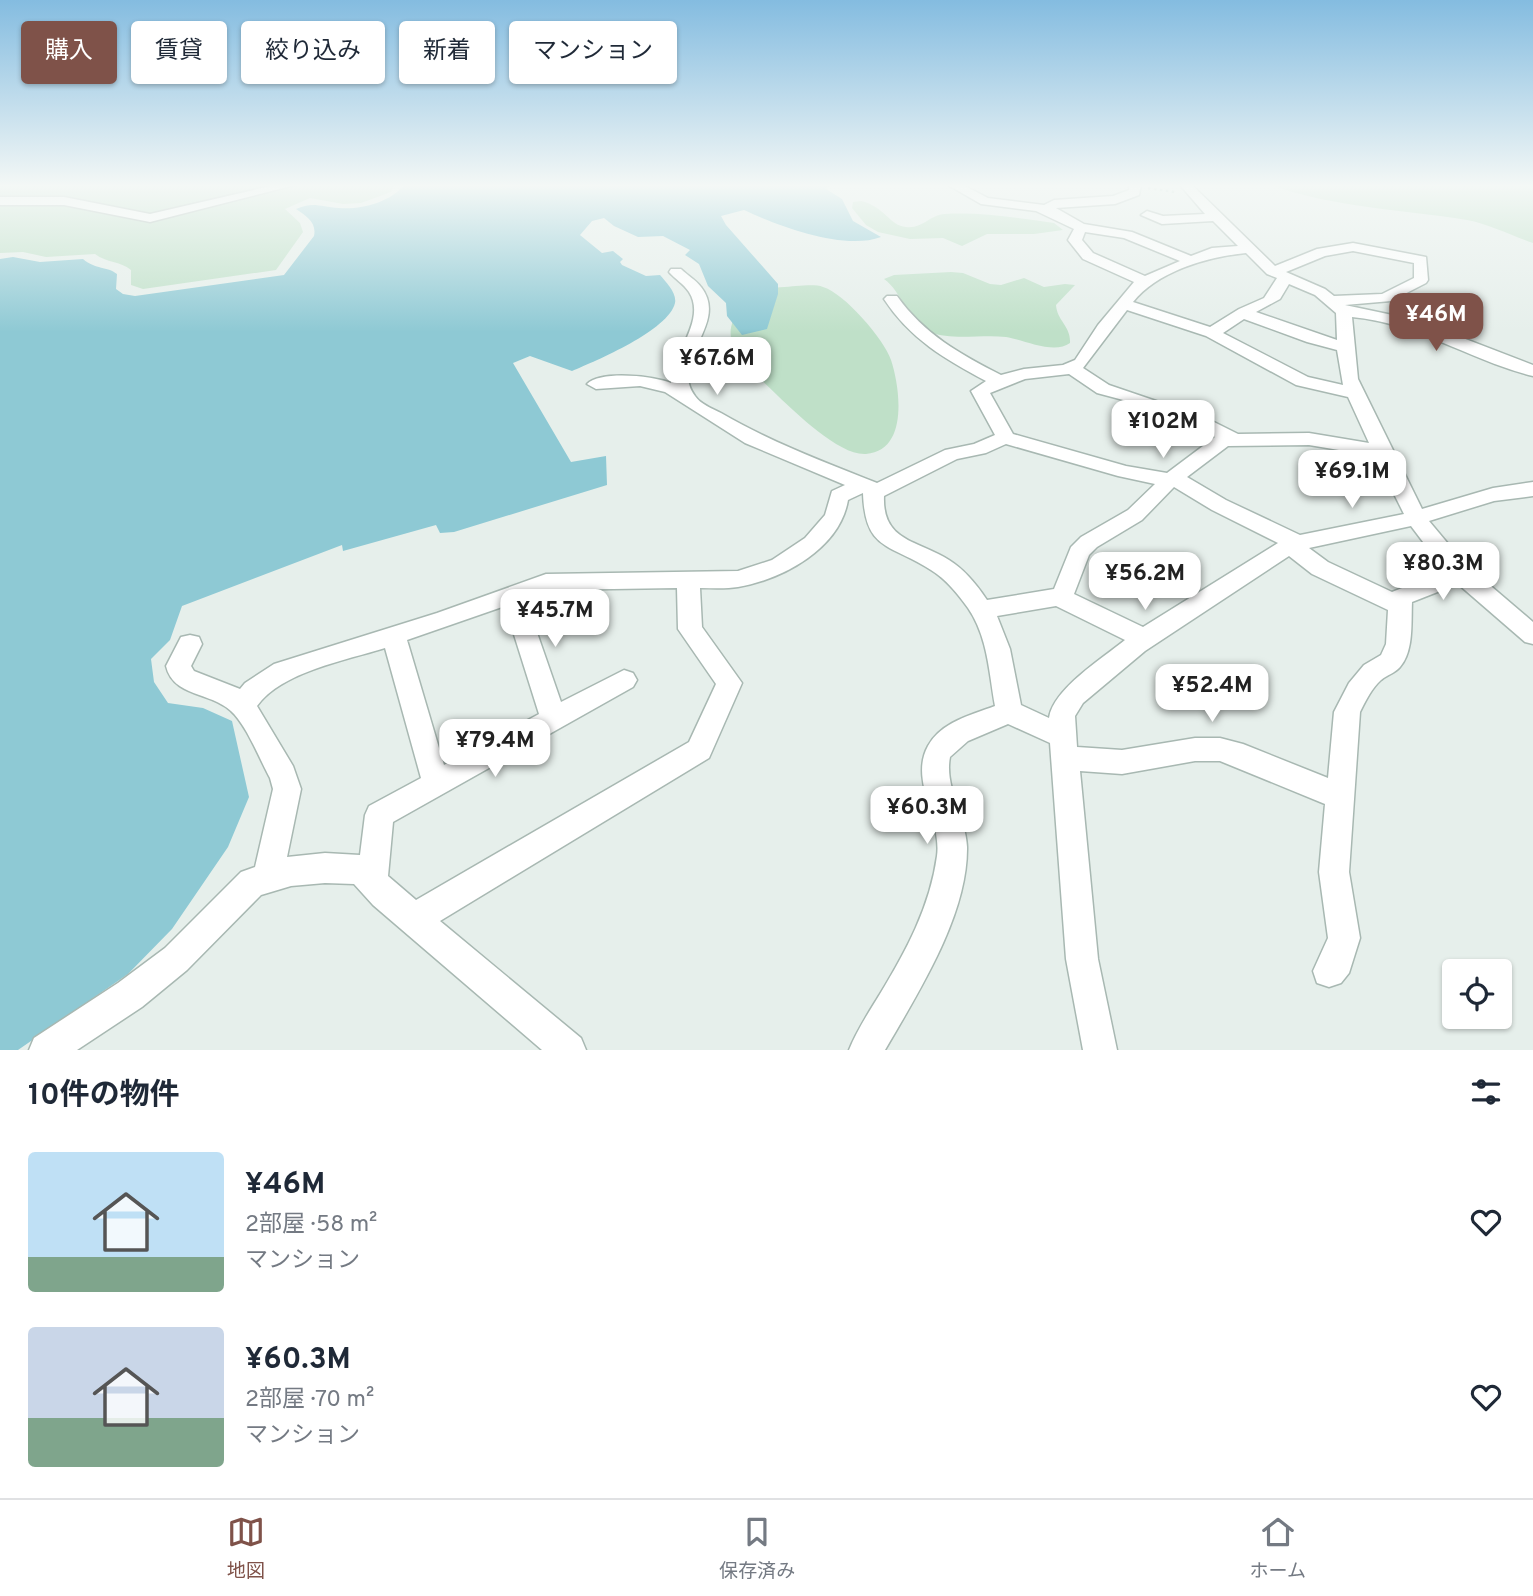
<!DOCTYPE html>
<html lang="ja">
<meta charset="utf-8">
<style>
:root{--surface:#fff;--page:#f6f6f7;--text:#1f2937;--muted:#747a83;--line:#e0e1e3;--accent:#7f5249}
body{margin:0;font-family:Overpass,"Noto Sans JP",sans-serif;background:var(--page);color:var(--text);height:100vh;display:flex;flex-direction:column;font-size:26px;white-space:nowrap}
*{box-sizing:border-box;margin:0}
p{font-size:23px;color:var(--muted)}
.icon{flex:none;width:38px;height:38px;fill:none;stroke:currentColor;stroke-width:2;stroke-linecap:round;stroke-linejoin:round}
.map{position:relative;height:1050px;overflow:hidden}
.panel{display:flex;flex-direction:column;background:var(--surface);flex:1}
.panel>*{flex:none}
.top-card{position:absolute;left:21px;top:21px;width:700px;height:63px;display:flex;gap:14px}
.buttons{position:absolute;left:1442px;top:959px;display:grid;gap:14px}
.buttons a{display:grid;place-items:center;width:70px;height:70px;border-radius:7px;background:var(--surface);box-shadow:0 2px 5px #0004;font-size:35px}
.price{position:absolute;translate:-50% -60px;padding:0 16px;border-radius:14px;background:#fff;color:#222;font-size:23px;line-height:46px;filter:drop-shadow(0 2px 4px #0008)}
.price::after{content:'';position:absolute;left:50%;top:42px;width:21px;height:16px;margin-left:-10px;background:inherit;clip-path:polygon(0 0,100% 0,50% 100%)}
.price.active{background:var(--accent);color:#fff}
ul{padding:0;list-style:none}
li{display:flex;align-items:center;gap:21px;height:175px;padding:0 28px}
li span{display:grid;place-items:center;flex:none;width:196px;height:140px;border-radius:7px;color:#555}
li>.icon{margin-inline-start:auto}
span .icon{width:84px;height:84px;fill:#fffc;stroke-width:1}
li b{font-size:30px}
h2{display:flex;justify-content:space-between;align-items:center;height:84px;padding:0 28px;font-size:30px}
.pill{padding:0 24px;border-radius:7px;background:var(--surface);box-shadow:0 2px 5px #0004;font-size:24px;line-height:63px}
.pill.active{background:var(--accent);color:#fff}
.tab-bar{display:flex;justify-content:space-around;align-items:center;height:98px;border-top:2px solid var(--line);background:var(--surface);font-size:19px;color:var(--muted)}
.tab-bar a{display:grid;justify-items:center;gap:4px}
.tab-bar .active{color:var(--accent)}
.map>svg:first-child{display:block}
.green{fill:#bfe0c8}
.water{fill:#8ec9d4}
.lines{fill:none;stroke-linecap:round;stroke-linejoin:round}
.minor-casing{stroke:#a8b8b2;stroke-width:3}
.path{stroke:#86b3a5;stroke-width:2.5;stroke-dasharray:2.5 3.5;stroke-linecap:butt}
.minor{fill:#fff;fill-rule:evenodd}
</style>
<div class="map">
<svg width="1533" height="1050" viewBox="0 0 1533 1050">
<rect width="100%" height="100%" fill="#e6efeb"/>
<g class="green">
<path d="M0 185H394L391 192 361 203 343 204 310 198 285 209 300 223 303 232 276 270 143 289 131 285V270C120 261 107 263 95 254L46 257 23 252 0 253Z"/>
<path d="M1271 185H1533V243C1512 236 1489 224 1467 220 1401 209 1335 208 1271 185Z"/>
<path d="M861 201C884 206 890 226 906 227 923 229 929 215 945 214 981 212 1018 218 1054 223L1063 230 1034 234H987L962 246 943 238 910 239 878 232 866 225 852 208 853 202Z"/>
<path d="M951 272 963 273 990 284 1001 285 1024 278 1044 287 1065 284 1075 285 1056 305C1057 321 1071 326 1070 343 1054 355 1025 340 1006 337 982 334 952 341 930 332 905 322 904 293 884 279L894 275Z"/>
<path d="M796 286C804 286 815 284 823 287 844 293 884 339 891 360 900 387 909 451 866 454 840 456 796 413 778 396 763 381 746 368 735 349 721 325 743 300 764 290 773 287 787 287 796 286Z"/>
</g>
<path class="water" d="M404 185H830L826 189 842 199 853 221 881 237C844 251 778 226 744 210L721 216 726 225 778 284V294L767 329 742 335 727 316 726 303 708 286 699 264 685 255 690 250 663 236 638 237 614 226 604 218 592 221 580 235 602 253 613 251 623 259 620 262 622 265 646 276 660 275C666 282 677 293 675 303 669 330 596 361 572 371L530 356 513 363 571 462 606 456 607 485 454 532 440 533 436 525 343 551 342 545 182 606 170 640 151 659 154 682 168 703 203 708 232 721 249 797 228 847 172 929 128 974 18 1050H0V259L13 257 40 262 83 259C96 270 107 266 117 274L116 289 123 294 135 296 284 275 314 236C317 222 306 216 296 209 313 201 321 207 339 208 361 210 391 202 404 185Z"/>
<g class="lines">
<g class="minor-casing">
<g id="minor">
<path d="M275 185H295L150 222 64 205H0V197H64L150 214Z"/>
<path d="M948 185H963L988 198 1044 205 1054 200 1113 196 1129 190V185H1141L1139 195 1115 204 1056 208 1084 224 1132 232 1191 256 1212 248 1238 246 1213 221 1162 224 1141 215 1147 211 1163 216 1205 214 1180 185H1192L1275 266 1317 249 1353 243 1426 257 1428 280 1426 283 1391 301 1345 305 1416 320 1533 365V376C1471 361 1418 323 1352 317L1358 379 1422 509 1493 488 1533 482V496L1494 501 1429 521 1465 564 1533 622V644L1525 642 1458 584 1412 602C1411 622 1414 651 1400 667 1395 673 1387 675 1381 680 1372 688 1366 700 1360 712L1349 872 1360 938 1349 973 1341 983 1329 987 1317 983 1313 971 1328 938 1319 872 1325 804 1220 761H1195L1122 774 1080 771 1098 959 1117 1050H1083L1066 959 1050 743 1008 724 968 741 950 757C944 787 966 817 967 847 968 915 918 993 885 1050H849C857 1030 869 1012 880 994 906 951 930 907 937 856 942 820 909 780 928 746 941 722 971 715 995 706 989 673 988 637 968 608 958 594 946 579 931 570 889 543 865 551 863 493L848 500C840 548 784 579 738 587 726 589 712 588 700 588L702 627 742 683 709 758 440 921 581 1038 586 1050H542L373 905 354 884 325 883 291 886 261 895 187 970 142 1007 77 1050H29L34 1038 118 983 165 948 241 872 255 867 273 789 270 778C260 760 246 724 231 711 211 692 173 697 166 666L181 637 190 635 199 637 202 644 191 666 194 671 240 689 245 683 274 664 437 613 546 574 738 571 772 560 805 538 825 515 832 491 845 485 745 443 665 392 640 386 596 389 587 384C601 370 654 376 671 383 672 354 707 320 689 292 684 284 675 279 669 272L671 269H681C687 275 696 280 701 287 730 324 668 360 695 396 700 404 713 409 721 413 771 442 824 462 877 483L945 450 974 444 995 435 971 391 986 381C945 359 910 339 884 299L887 296H897C924 334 960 354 1001 375L1024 369 1063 365 1075 360 1098 325 1134 282 1083 259 1068 240 1074 229 1036 211 981 204ZM1085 232 1124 238 1180 261 1145 276 1093 253 1082 240ZM1353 251 1414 263V278L1382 294 1334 296 1325 289 1286 272 1325 256ZM1246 253 1267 274 1277 278 1264 298 1239 309 1210 327 1133 302C1158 271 1207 257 1246 253ZM1289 284 1315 295 1336 313 1337 340 1256 312 1280 299ZM1127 310 1206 336 1296 385 1348 397 1369 443 1309 433 1238 434 1206 418 1109 385 1083 368ZM1244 319 1307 342 1337 350 1343 385 1308 377 1223 333ZM1069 374 1097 393 1127 401 1194 426 1215 437 1167 473 1126 466 1013 434 990 393 1025 379ZM1006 444 1118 476 1155 484 1128 510 1081 537 1071 547 1054 589 987 600C977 585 965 570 949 560 918 540 882 542 884 496L957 459 986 453ZM1309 445 1375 456 1404 514 1300 535 1226 500 1187 477 1228 446ZM1174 487 1212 510 1278 543 1143 627 1074 594 1089 555 1097 547 1142 520ZM1411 526 1445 571 1392 592 1328 562 1309 548ZM1289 556 1312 574 1388 610 1386 644 1381 655 1364 665 1349 683 1334 712 1328 778 1243 744 1220 738H1195L1122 750 1077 747 1075 716 1083 703 1145 651ZM677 588 678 629 716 684 689 742 416 900 388 876 393 822 633 687 637 680 633 673 624 670 561 702 525 598 548 590ZM505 606 539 714 444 765 407 640ZM1056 606 1125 640C1103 658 1053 689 1049 718L1021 705 1010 649 997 616ZM385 648 421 778 369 806 365 815 360 855 325 853 287 857 301 789 293 766 257 706C281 672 347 660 385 648Z"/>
</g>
</g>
<path class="path" d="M1148 188 1175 192"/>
<use href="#minor" class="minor"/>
</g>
<linearGradient id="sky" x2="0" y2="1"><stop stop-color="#84bce0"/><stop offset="0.56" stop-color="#f4f8f6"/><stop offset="1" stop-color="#f4f8f6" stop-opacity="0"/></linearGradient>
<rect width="1533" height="332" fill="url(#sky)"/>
</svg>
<div class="buttons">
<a><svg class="icon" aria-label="locate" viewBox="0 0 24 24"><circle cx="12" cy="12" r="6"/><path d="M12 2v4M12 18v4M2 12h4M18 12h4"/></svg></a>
</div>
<b class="price active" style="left:1436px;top:353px">¥46M</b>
<b class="price" style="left:717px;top:397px">¥67.6M</b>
<b class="price" style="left:1163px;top:460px">¥102M</b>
<b class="price" style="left:1352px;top:510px">¥69.1M</b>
<b class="price" style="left:1443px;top:602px">¥80.3M</b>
<b class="price" style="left:1145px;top:612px">¥56.2M</b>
<b class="price" style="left:555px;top:649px">¥45.7M</b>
<b class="price" style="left:1212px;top:724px">¥52.4M</b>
<b class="price" style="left:495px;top:779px">¥79.4M</b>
<b class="price" style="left:927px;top:846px">¥60.3M</b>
<div class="top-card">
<a class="pill active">購入</a>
<a class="pill">賃貸</a>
<a class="pill">絞り込み</a>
<a class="pill">新着</a>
<a class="pill">マンション</a>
</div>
</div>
<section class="panel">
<h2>10件の物件<svg class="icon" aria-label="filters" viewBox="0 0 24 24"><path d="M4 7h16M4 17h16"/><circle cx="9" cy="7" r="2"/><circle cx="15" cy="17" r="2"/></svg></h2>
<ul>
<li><span style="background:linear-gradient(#bfe0f5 75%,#7fa58c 0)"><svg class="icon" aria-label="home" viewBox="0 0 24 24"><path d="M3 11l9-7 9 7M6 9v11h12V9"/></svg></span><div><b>¥46M</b><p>2部屋 · 58 m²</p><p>マンション</p></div><svg class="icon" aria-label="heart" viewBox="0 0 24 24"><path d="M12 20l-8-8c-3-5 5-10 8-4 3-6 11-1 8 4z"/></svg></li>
<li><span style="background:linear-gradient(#c9d6e8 65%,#7fa58c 0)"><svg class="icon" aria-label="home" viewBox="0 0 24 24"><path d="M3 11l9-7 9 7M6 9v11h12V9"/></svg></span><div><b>¥60.3M</b><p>2部屋 · 70 m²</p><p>マンション</p></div><svg class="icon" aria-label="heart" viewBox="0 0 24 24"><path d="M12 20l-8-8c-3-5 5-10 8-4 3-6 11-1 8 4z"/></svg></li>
</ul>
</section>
<nav class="tab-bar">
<a class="active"><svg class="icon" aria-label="map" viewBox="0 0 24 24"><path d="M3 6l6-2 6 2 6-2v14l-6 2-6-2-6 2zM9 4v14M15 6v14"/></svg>地図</a>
<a><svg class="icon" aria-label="saved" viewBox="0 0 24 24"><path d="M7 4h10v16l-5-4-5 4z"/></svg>保存済み</a>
<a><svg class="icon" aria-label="home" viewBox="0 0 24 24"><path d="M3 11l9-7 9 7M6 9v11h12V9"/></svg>ホーム</a>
</nav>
